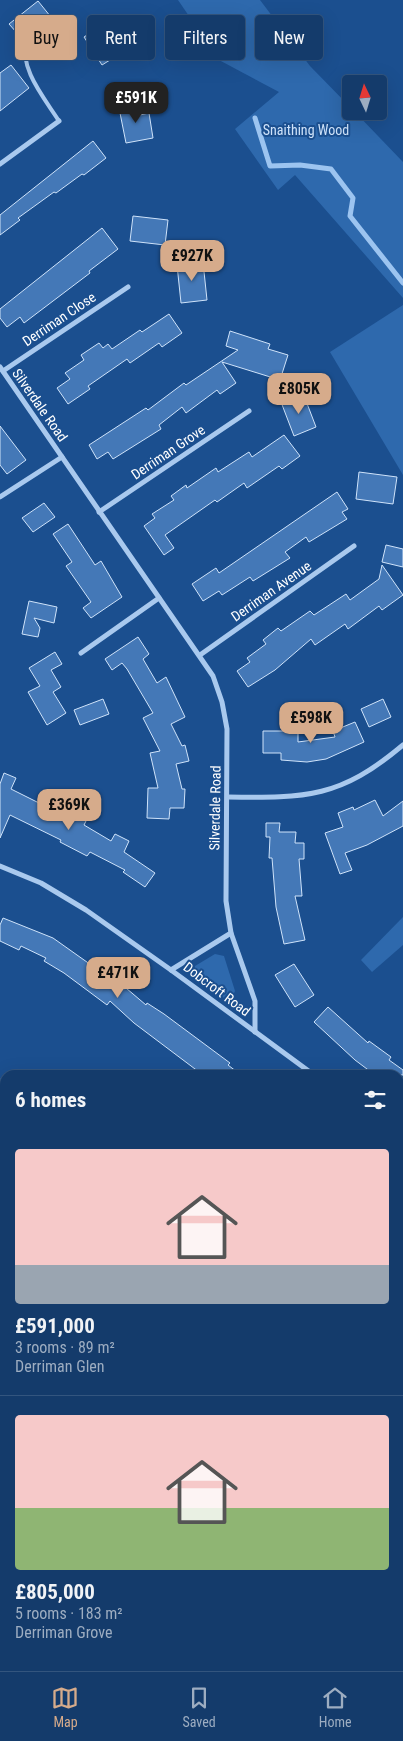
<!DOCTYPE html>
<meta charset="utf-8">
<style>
:root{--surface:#143b6b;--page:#1d4271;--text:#f1f3f6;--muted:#9dadc1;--line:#33557e;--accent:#d6ab8b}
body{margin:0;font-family:"Roboto Condensed",sans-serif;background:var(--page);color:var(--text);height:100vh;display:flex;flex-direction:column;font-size:19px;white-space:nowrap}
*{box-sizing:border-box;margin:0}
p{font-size:16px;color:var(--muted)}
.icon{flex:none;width:28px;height:28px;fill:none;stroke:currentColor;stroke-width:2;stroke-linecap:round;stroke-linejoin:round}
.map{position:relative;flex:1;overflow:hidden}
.details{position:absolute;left:0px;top:1070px;width:404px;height:601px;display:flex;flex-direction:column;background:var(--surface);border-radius:15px 15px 0 0;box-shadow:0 5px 20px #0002,0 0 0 1px var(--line)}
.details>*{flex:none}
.banner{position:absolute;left:15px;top:15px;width:374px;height:45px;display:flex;gap:10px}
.needle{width:32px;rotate:356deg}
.controls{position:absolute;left:342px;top:75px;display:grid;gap:10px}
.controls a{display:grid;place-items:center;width:45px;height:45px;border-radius:5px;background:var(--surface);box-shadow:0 5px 20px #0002,0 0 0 1px var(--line);font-size:25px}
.price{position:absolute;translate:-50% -42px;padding:0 11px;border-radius:10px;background:var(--accent);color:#111;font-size:16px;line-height:32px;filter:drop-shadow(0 1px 2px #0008)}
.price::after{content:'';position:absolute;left:50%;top:30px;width:15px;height:11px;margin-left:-8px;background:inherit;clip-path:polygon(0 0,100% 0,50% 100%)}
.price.on{background:#222;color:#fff}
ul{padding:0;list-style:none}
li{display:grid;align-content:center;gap:10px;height:265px;padding:0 15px}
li+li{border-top:1px solid var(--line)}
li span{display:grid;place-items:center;height:155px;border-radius:5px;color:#555}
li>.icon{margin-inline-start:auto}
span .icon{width:90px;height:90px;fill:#fffc;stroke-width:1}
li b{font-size:21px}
h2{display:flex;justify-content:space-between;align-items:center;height:60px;padding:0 15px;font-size:21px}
.chip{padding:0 18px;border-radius:5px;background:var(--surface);box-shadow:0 5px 20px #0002,0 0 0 1px var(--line);font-size:18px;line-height:45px}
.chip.on{background:var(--accent);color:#111}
.dock{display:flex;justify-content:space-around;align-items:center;height:70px;border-top:1px solid var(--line);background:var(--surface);font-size:14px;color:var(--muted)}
.dock a{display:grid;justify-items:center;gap:2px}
.dock .on{color:var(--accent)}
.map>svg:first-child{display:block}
.green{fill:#2e69ad}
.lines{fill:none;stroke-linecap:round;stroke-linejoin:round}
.stream{stroke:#9cc4f0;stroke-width:5}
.building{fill:#4478b7;stroke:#cfe3fa}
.lane{stroke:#a9c9ee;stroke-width:4}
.street{stroke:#a9c9ee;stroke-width:5}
.labels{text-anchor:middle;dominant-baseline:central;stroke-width:4;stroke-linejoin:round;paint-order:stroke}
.park-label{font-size:14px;fill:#cfe3fa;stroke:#1b4f8f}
.street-label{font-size:14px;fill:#fff;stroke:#1b4f8f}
</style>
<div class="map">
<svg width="403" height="1671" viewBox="0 0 403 1671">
<rect width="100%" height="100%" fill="#1b4f8f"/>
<g class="green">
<path d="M178 0H260L310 66 351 108V111H354L403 162V298L295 175 278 190 235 129 279 92 219 60Z"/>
<path d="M403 305V475L330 352Z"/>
<path d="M403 917V945L372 972 361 960Z"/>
<path d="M215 954 224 956 235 991 232 998 226 999 200 983 194 974 195 966Z"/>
<path d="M0 1078 5 1081V1666H399V1356L403 1359V1671H0Z"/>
</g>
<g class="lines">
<g class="stream">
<path d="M255 118 270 166 300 165 331 169 353 198 350 216 403 283"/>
<path d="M0 1204 5 1206"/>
<path d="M0 1354 5 1358"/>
<path d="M0 1425 5 1426"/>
<path d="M399 1439H403"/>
<path d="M399 1492 403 1491"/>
</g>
</g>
<g class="building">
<path d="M38 1 59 27 42 40 28 24 17 33 9 24Z"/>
<path d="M111 19 119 31 107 38 118 55 102 65 84 37Z"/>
<path d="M11 65 29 88 0 111V73Z"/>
<path d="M138 104 140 115 149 113 153 138 126 143 119 108Z"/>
<path d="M93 141 106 158 84 175 82 174 56 193 54 192 18 218 20 220 0 235V215Z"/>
<path d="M133 216 168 220 165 245 130 241Z"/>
<path d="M102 228 118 249 89 271 90 273 24 323 20 317 7 327 0 318V309Z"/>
<path d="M203 262 207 300 181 303 177 265Z"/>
<path d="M169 314 182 333 162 347 159 343 130 363 127 359 88 386 90 389 68 404 57 388 70 379 65 373 84 360 81 355 99 343 103 348 108 344 112 349 140 330 142 332Z"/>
<path d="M230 331 270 344 268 349 288 355 280 380 222 362 236 383 220 394 217 390 186 413 182 407 159 425 161 429 113 459 108 452 97 459 89 445 146 408 148 410 184 383 186 385 238 350 226 346Z"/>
<path d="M303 393 316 427 294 436 281 402Z"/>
<path d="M0 426 26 460 7 474 0 465Z"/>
<path d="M284 435 300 456 282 469 279 466 247 488 244 483 217 502 215 500 165 535 174 548 164 555 144 526 155 518 152 514 174 500 171 496 186 485 187 488 216 468 218 472 249 452 252 457Z"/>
<path d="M359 472 397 477 393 504 356 499Z"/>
<path d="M337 492 348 509 342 512 347 519 309 542 306 537 285 552 290 558 253 581 250 577 222 595 219 591 203 601 192 584 216 568 219 573Z"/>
<path d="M44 503 55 517 33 532 22 518Z"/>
<path d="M68 524 95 565 101 561 122 597 91 618 83 608 91 602 66 566 72 562 53 534Z"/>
<path d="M386 545 403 549V567L382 562Z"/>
<path d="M382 565 403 595 382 610 379 606 348 629 345 624 315 645 311 639 275 670 248 687 237 671 250 662 247 658 266 644 263 640 278 628 281 631 310 611 314 615 346 594 350 600 379 579Z"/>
<path d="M29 601 57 607 54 623 34 618 40 628 38 637 22 634Z"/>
<path d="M138 637 149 654 143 659 157 683 166 677 185 717 171 724 182 746 185 745 189 761 176 764 182 789H185L184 808H170L169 819 147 818 148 788H158L150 753 160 751 143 718 153 713 127 669 122 663 112 670 105 659Z"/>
<path d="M55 652 62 664 51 670 61 687 53 692 66 713 47 725 28 692 40 686 29 668Z"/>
<path d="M103 699 109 714 80 725 74 710Z"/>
<path d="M383 699 391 717 369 727 361 709Z"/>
<path d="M355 722 364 742 326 759 307 762 281 760V753H263V731H298V742L335 737 333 731Z"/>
<path d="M4 773 16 778 11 789 63 815 66 809 87 819 84 825 111 841 115 834 129 841 124 852 155 873 145 887 123 872 125 870 90 852 87 856 60 842 61 840 10 815 0 838V784Z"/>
<path d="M375 800 383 816 403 801V826L367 845 345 853 352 870 340 874 325 833 343 827 338 813 353 807 354 810Z"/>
<path d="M266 823H280L279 832H296L295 843H304V859H299L302 896H295L305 940 284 944 276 907 272 858H269L270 837H266Z"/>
<path d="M3 918 53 938 125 989 126 988 146 1005 147 1003 164 1014 230 1063 228 1065 241 1075H203L134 1023 110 1001 107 1005 64 973 44 961 46 958 21 946 19 950 0 941V925Z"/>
<path d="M294 964 314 995 295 1007 275 975Z"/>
<path d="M328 1007 368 1043 369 1041 391 1057 389 1060 403 1070V1075H375L355 1060 314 1022Z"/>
</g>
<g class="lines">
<path class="lane" d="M26 38C19 69 43 96 59 121"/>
<g class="street">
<path d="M0 164 59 121"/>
<path d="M0 367 213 676 222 702 227 729 226 901 231 933 255 1001V1032"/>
<path d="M3 371 128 287"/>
<path d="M0 497 62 457"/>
<path d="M99 512 249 411"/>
<path d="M81 653 159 598"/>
<path d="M200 655 354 546"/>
<path d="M228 797C307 798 340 798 403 745"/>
<path d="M0 866 41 883 86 910 171 970 314 1075"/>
<path d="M171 970 231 933"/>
<path d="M399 1139 403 1142"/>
</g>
</g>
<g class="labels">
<g class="park-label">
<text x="306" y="130">Snaithing Wood</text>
</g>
<g class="street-label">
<text transform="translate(59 319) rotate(-34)">Derriman Close</text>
<text transform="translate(40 405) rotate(55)">Silverdale Road</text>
<text transform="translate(168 452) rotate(-34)">Derriman Grove</text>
<text transform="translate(271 591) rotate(-35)">Derriman Avenue</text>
<text transform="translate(215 808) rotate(-89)">Silverdale Road</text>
<text transform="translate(217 989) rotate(37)">Dobcroft Road</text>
</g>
</g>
</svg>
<div class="controls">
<a><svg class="needle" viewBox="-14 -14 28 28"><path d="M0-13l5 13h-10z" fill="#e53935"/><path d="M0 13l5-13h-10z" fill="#9dadc1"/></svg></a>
</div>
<b class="price on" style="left:136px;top:124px">£591K</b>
<b class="price" style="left:192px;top:282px">£927K</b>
<b class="price" style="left:299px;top:415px">£805K</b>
<b class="price" style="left:311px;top:744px">£598K</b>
<b class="price" style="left:69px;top:831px">£369K</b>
<b class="price" style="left:118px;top:999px">£471K</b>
<div class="banner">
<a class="chip on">Buy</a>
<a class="chip">Rent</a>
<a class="chip">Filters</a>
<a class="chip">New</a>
</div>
<section class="details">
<h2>6 homes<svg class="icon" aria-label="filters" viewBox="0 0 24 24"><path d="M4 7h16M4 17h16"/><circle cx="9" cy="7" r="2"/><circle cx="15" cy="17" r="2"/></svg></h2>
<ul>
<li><span style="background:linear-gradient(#f6c9c9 75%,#9aa5b1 0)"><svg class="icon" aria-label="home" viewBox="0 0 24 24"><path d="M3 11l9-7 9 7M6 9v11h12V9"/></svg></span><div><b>£591,000</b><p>3 rooms · 89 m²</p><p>Derriman Glen</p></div></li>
<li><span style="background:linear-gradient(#f6c9c9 60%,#8fb573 0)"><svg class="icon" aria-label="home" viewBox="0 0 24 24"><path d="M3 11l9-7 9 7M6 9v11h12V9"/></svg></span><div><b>£805,000</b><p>5 rooms · 183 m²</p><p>Derriman Grove</p></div></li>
</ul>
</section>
</div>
<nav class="dock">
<a class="on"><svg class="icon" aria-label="map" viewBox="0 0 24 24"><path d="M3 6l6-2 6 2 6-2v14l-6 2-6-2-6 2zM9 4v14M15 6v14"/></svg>Map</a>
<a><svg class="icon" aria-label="saved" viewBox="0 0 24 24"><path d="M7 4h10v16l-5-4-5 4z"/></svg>Saved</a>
<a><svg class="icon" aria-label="home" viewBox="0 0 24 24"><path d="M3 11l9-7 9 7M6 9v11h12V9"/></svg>Home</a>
</nav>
